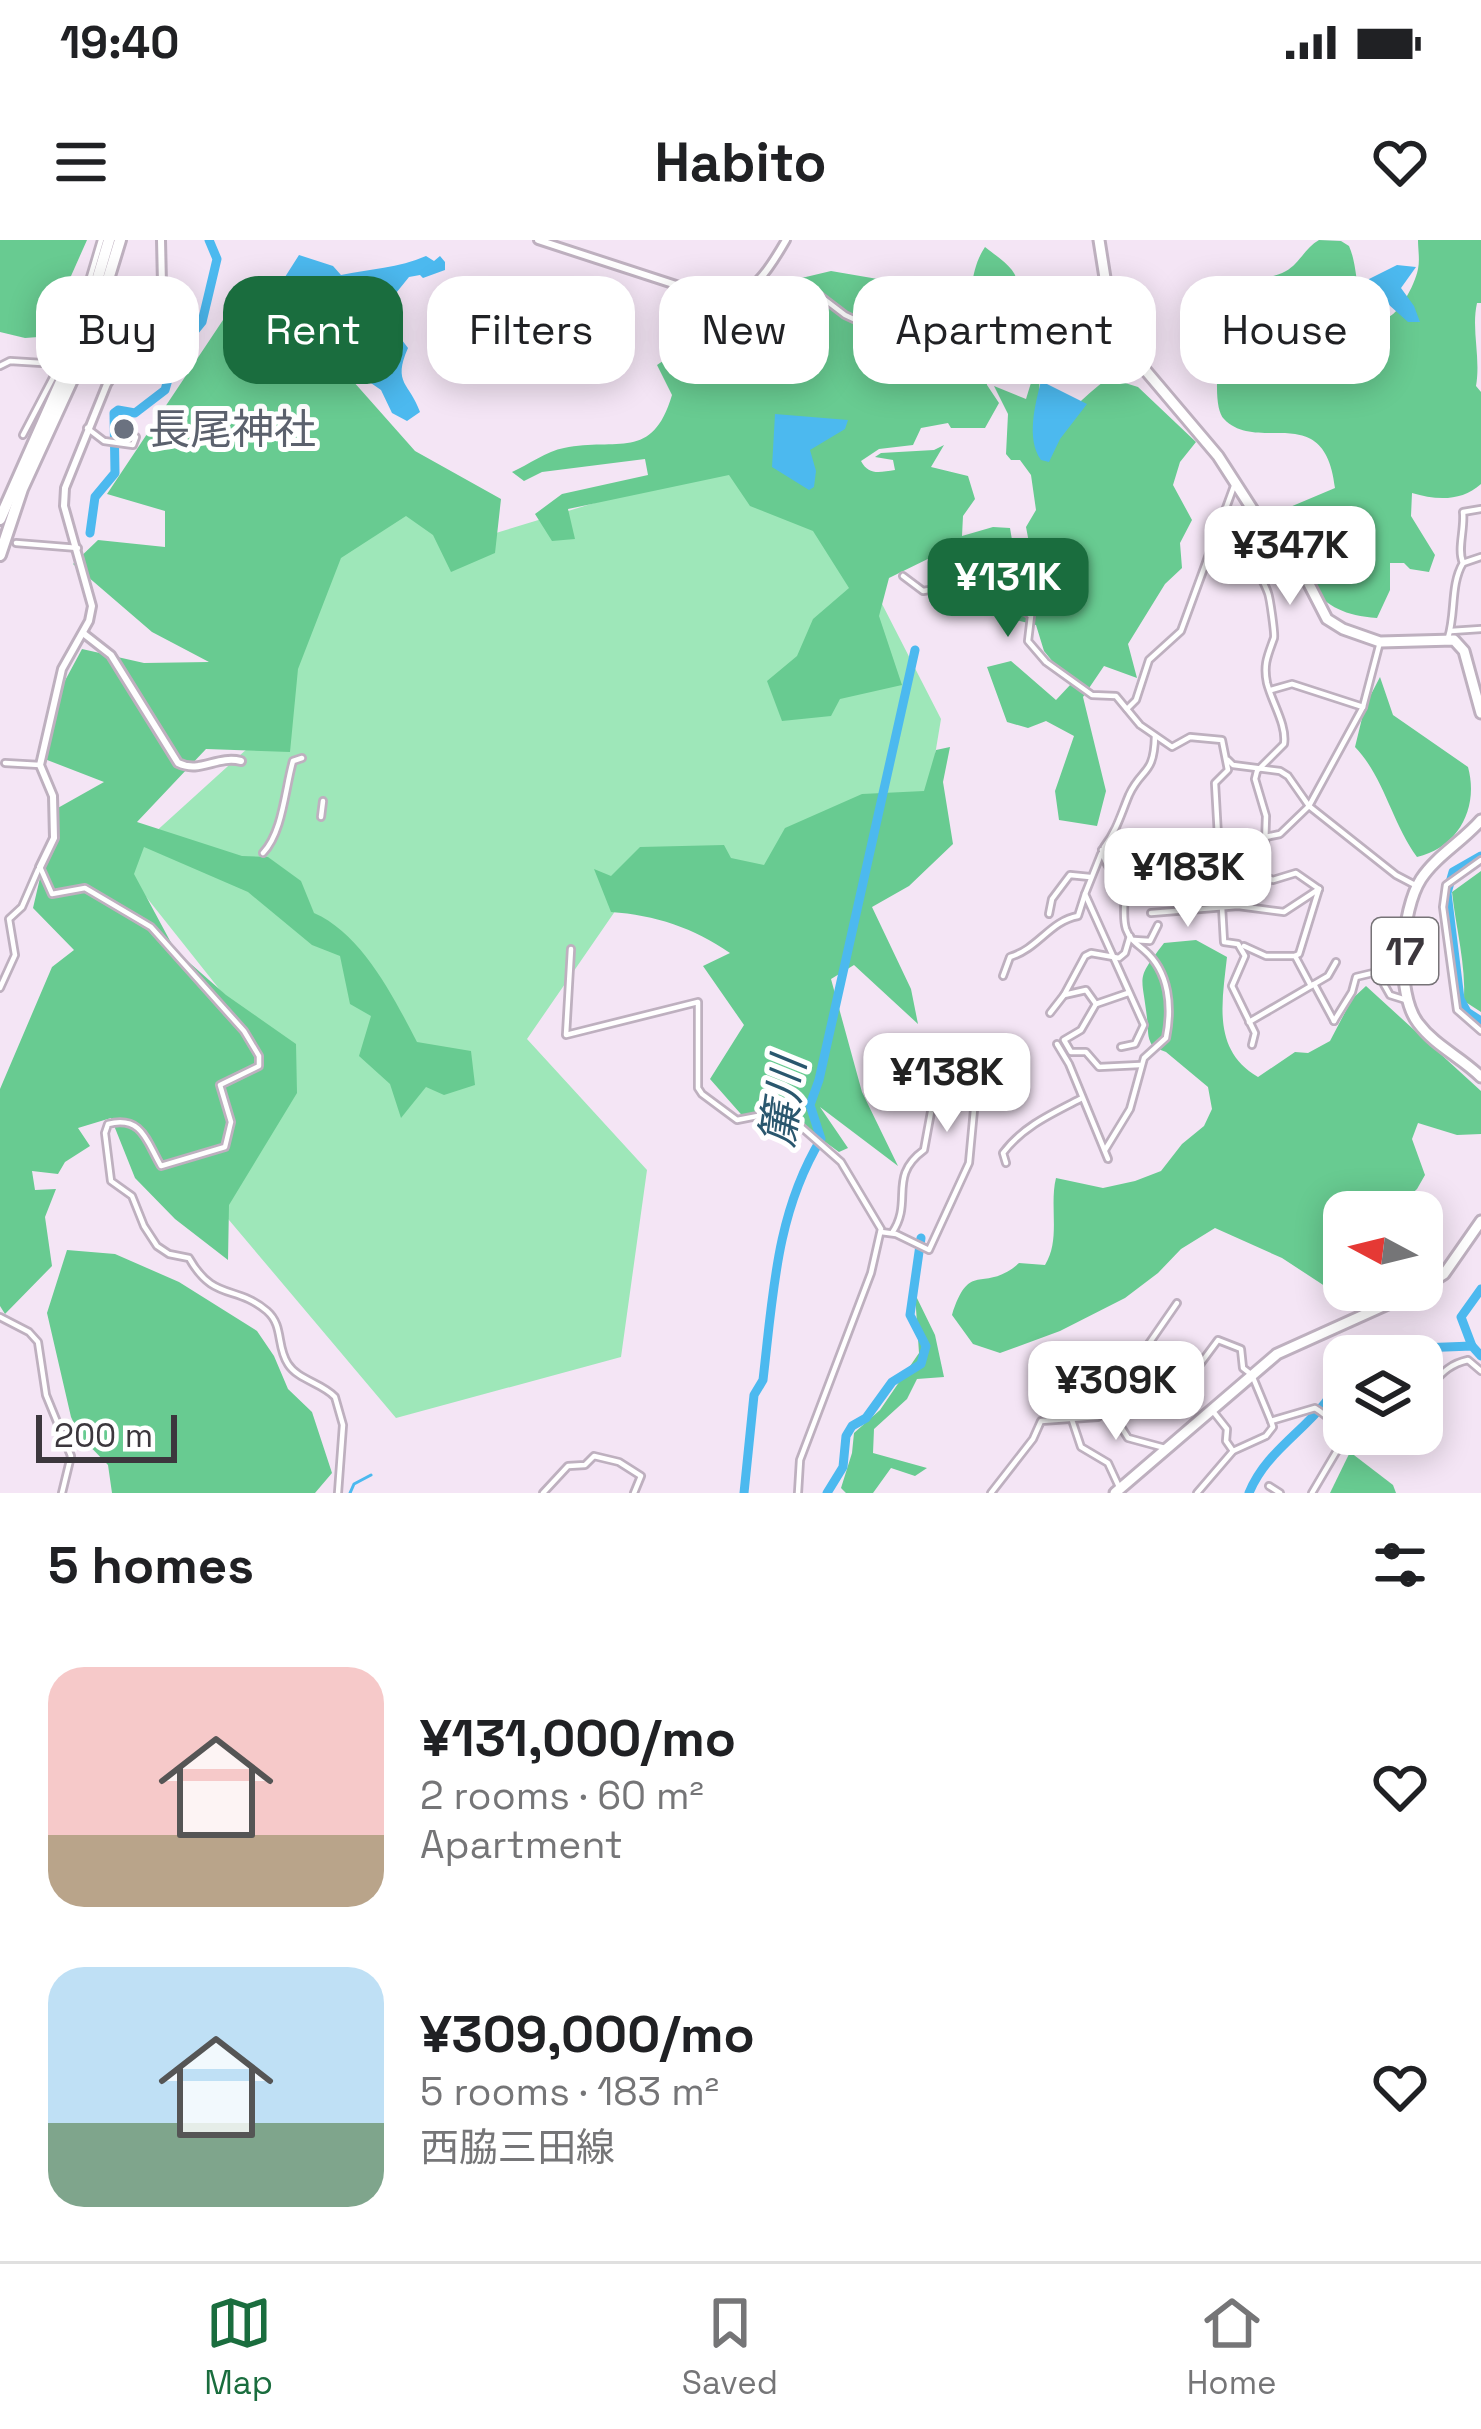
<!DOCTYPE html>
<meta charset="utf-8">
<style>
:root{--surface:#fff;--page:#f6f6f6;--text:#202124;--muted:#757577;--line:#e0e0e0;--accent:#1a6d3e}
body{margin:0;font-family:"Space Grotesk","Noto Sans JP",sans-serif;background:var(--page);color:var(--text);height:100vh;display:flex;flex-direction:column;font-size:45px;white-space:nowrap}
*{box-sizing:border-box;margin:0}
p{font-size:39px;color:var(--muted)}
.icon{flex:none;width:66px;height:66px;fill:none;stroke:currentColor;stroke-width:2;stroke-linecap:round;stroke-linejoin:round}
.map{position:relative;height:1253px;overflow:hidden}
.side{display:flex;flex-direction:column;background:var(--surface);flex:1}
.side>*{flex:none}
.top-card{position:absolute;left:36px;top:36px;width:1410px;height:108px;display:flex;gap:24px}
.needle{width:78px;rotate:277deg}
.buttons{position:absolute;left:1323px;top:951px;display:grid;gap:24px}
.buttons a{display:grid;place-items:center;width:120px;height:120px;border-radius:24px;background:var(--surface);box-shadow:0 6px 30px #0003;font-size:60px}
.scale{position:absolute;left:36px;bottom:30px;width:141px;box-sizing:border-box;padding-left:12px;border:6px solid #3c373d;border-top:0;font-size:33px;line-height:42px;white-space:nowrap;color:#3c373d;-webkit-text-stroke:9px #fff;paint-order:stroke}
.price{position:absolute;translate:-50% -102px;padding:0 27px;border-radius:24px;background:#fff;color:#222;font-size:39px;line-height:78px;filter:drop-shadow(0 3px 6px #0008)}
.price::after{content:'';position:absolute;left:50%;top:72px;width:36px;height:27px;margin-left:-18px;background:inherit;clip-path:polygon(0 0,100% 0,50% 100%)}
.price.on{background:var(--accent);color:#fff}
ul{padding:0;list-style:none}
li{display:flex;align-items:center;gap:36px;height:300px;padding:0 48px}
li span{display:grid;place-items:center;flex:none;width:336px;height:240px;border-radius:36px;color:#555}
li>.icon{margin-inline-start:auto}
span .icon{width:144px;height:144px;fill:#fffc;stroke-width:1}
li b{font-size:51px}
h2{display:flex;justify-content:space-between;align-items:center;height:144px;padding:0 48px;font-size:51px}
.pill{padding:0 42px;border-radius:36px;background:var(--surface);box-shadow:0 6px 30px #0003;font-size:42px;line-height:108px}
.pill.on{background:var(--accent);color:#fff}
.status{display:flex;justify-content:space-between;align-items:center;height:84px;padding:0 60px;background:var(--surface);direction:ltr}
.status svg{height:33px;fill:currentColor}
header{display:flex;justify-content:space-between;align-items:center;height:156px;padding:0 48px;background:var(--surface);font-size:54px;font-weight:700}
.dock{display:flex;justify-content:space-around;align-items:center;height:168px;border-top:3px solid var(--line);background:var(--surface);font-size:33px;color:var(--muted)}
.dock a{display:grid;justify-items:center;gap:6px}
.dock .on{color:var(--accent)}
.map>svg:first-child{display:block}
.green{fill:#9ee7b9}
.forest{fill:#68cb91}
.water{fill:#4cb9ef}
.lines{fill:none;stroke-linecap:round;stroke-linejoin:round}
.stream{stroke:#4cb9ef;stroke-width:3}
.river{stroke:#4cb9ef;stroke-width:9}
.minor-casing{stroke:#beb0bf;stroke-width:10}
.tertiary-casing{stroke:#beb0bf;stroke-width:12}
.primary-casing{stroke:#beb0bf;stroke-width:15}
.motorway-casing{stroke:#beb0bf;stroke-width:16}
.minor{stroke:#fff;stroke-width:4.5}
.tertiary{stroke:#fff;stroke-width:6}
.primary{stroke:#fff;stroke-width:9}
.motorway{stroke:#fff;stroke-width:10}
.worship-dot{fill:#6b7280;stroke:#fff;stroke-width:4.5}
.labels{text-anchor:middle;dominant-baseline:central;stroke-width:10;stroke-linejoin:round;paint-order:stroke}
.shield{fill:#fff;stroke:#767377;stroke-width:3}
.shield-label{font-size:39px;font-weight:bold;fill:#3c373d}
.worship-label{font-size:42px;fill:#5b616d;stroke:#fff;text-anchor:start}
.water-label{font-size:45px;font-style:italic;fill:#2a576e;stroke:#fff}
</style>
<div class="status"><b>19:40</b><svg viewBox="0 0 49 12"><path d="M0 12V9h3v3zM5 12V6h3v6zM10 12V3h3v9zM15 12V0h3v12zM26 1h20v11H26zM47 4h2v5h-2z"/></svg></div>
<header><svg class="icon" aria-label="menu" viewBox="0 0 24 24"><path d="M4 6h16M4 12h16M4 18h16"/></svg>Habito<svg class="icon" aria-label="heart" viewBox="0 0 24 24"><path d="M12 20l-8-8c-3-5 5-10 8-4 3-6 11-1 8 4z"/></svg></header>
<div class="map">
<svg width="1481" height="1253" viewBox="0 0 1481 1253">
<rect width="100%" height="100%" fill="#f4e5f5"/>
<path class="green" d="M719 225 839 280 941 479 927 563 771 637 640 635 527 799 647 930 621 1117 396 1178 218 967 282 828 120 624 270 488 294 358 394 239 450 307Z"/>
<g class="forest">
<path d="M0 0H87L51 81 52 96 25 98 0 92Z"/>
<path d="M1319 0 1341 1 1349 6C1358 26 1355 53 1366 70 1387 101 1414 49 1418 29 1420 20 1418 9 1418 0H1481V63H1477C1471 90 1481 117 1476 146L1481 152V244C1461 262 1436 260 1412 253L1411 276 1435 315 1429 332 1410 329 1404 323H1390V350L1377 378C1314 374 1302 337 1284 283L1290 267 1335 248C1325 158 1258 215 1224 179 1207 162 1224 62 1242 47 1255 37 1272 39 1286 31 1299 24 1305 8 1319 0Z"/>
<path d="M985 7C1015 30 1025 35 1013 73L1033 76 1032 112 986 135 987 145 999 163 985 188H951L948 183 921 188 913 205 879 209 861 221C869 236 880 232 895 230L893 220 875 217 881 213 934 210 944 205 931 227 968 236 975 259 963 276 962 296 993 287 1010 288 1012 300 1001 327 1029 337 1034 329 1026 287 1036 270 1031 235 1020 220H1011L1006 214 1008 174 994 146 1026 159 1034 133 1040 136 1036 200C1063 182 1082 156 1109 138L1138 147 1196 202 1180 222 1173 245 1192 280 1180 303 1182 328 1165 344 1128 404 1137 438 1104 426 1083 457 1106 551 1097 586 1059 580 1055 551 1074 496 1046 481 1028 488 1007 482 987 427 1011 421 1056 460 1071 444 1044 411 1036 385 1016 380 1000 356 950 341 940 313 889 338 879 376 902 445 840 459 831 476 782 481 767 441 797 416 813 379 849 348 813 291 750 266 729 235 568 269 575 299 552 301 535 274 562 254 648 235 645 219 542 232 524 241 512 232C528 225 547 211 564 208 618 197 652 222 672 155L657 125 700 96 724 107 761 96 789 41 831 31 901 43 962 74C975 52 969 31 985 7Z"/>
<path d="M229 71 337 123 415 211 501 259 495 313 451 332 433 295 406 276 341 318 298 429 290 512 206 509 137 582 242 616 268 617 301 641 314 673C362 694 393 756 417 802L471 811 475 845 444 855 426 847 401 878 390 844 359 816 371 776 350 764 340 716 312 705 248 652 144 607 134 634 175 710 226 755 296 804 297 853 229 965 228 1020 175 979 135 938 111 878 78 888 90 906 65 922 58 934 32 931 35 950 56 949 45 977 52 1026 5 1074 0 1066V849L52 727 74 710 33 668 56 569 104 542 42 518 61 448 82 409 144 423 209 422 152 392 73 324 98 300 165 307V271L107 254Z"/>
<path d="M1380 437 1393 475 1468 527C1479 567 1459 607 1417 617 1392 583 1384 537 1355 507L1365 466Z"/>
<path d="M950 507 943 542 953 604 909 646 872 667 911 749 918 784 854 725 831 739 862 852 898 926 820 867 848 908 839 912 799 883 791 868 777 866 747 881 710 839 744 785 703 726 730 713C694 688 655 675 611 672L594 629 611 636 640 607 724 605 731 618 764 625 785 588 862 554 924 551 936 510Z"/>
<path d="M1481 631V772L1464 761C1466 724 1456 689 1452 652Z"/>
<path d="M1196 700 1227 717C1222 763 1212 810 1258 837L1295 812 1308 813 1330 801 1352 759 1366 746 1481 851V894L1457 895 1418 883 1412 899 1425 935 1417 949 1393 972H1344V1050H1400L1398 1055 1369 1067 1337 1054 1282 1018 1215 988 1181 1009 1158 1033 1125 1058 1060 1091 1000 1113 973 1104 952 1075C970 1018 983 1055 1019 1023L1045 1025C1061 1000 1049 966 1056 938L1103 948 1135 941 1161 931 1182 904 1204 886 1212 869 1208 847 1166 812 1153 807C1146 796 1149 790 1147 778 1142 733 1135 741 1164 703Z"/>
<path d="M67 1010 115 1014 179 1042 257 1091 274 1116 288 1149 312 1172 332 1233 315 1253H112L108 1225 80 1196 71 1177 47 1073Z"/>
<path d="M915 1054 935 1095 944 1137 917 1139 907 1159 874 1189 873 1213 927 1228 915 1236 891 1228 873 1253H846L841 1248 852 1213 854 1193 880 1170 919 1113Z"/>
<path d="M1350 1212 1393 1245 1396 1253H1330Z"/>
</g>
<g class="water">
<path d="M299 15 333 26 341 35C369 29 399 28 426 16L434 21 440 16 445 22V30L423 38 420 35 409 37 388 63 369 71 379 88 399 96 408 108C392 144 410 143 420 172L407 181 392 173 381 150 355 132 354 123 343 110 329 109 324 96 303 86 297 87 291 79 282 81 273 91 257 81Z"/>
<path d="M1397 25 1416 27 1401 48 1414 66 1420 82H1408L1388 64 1359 74 1350 66 1369 39Z"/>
<path d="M1041 141 1087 164 1060 199 1049 222 1041 220C1026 199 1035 165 1041 141Z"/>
<path d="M775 174 848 180 845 189 810 210 816 231 814 247 809 250 772 227Z"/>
</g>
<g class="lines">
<path class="stream" d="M350 1253 354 1244 371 1235"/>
<g class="river">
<path d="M90 293 95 257 115 233 114 173 118 170 135 173 165 150 175 115 202 82 217 19 209 0"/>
<path d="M1481 616 1453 632 1447 653 1460 759 1467 772 1481 781"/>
<path d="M1472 1106 1461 1077 1481 1049"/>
<path d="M1389 1116 1420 1108 1472 1106 1481 1116"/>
<path d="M744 1253 754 1155 763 1140C773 1055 776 973 821 899L810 865 819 840 915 410"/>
<path d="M827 1253 843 1227 846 1196 852 1186 866 1178 892 1142 921 1124 926 1106 910 1075 921 998"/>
<path d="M1249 1253C1265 1214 1299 1195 1325 1163 1335 1152 1332 1140 1344 1130"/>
</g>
<g class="minor-casing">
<g id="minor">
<path d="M728 58 734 80C762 91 784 70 799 49H811L845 75 877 90 883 102 881 108"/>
<path d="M91 124 115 126"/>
<path d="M0 126 10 121 58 124"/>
<path d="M87 188 104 201 133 205 136 197"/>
<path d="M23 195 70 105 101 0"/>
<path d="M1261 286C1237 312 1259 327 1268 353 1270 358 1275 394 1274 398 1268 415 1263 424 1267 443 1272 463 1287 485 1284 504L1257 531 1255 539 1266 576 1264 636 1273 640 1296 633 1319 649"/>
<path d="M16 303 78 308"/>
<path d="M1463 323 1481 317"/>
<path d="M903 336 923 351C961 343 1000 351 1031 376L1028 401 1046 422 1092 455 1116 456 1140 485 1172 507 1190 497 1222 500 1228 530 1215 543 1224 702 1238 704 1245 716 1232 746 1255 793 1252 805"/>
<path d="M1451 391 1481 389"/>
<path d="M1448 398C1456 373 1450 345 1463 323 1457 309 1465 289 1463 272L1481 269"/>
<path d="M1271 450 1292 444 1363 467"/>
<path d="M1127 469 1136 460 1149 420 1181 391 1234 246"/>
<path d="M1228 520 1233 525 1280 531 1288 536 1309 566 1396 635 1415 645"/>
<path d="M5 523 40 525"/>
<path d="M321 577 323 561"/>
<path d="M1104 607C1117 590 1121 574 1129 555 1142 527 1154 536 1155 496"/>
<path d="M1102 610 1203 598 1251 600 1280 594 1309 566 1363 467 1380 402"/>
<path d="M1102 610C1104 626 1118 636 1123 652 1126 664 1122 677 1126 689 1130 700 1136 703 1144 710 1170 732 1172 768 1166 798L1144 818 1130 869 1105 910"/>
<path d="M263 613C283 592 285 548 293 521L302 518"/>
<path d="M1101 614 1085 654 1144 785 1135 804 1121 807"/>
<path d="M1481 620 1446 645 1443 667 1457 770 1481 791"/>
<path d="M40 627 52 654 85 648 151 687 244 791 259 816V826L220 845 231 882 225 907 161 926C147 903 143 875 108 884L105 893 111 941 132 956 144 986 157 1006 169 1014 189 1018C214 1062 235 1044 267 1071 284 1086 276 1106 288 1124 298 1140 322 1143 335 1157L343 1185 338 1253"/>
<path d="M1151 673 1238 666 1284 672 1319 649"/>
<path d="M1049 674 1052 659 1070 635 1090 637"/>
<path d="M1403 691 1387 704 1377 732 1390 755 1406 760"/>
<path d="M1134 700 1150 701 1158 685"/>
<path d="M1244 706 1266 716H1295"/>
<path d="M571 709 566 795 698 762V848L702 854 737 880 783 871 841 922 881 989 871 1033 800 1220 798 1253"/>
<path d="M1295 716 1299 714 1319 649"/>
<path d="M1295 716 1311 746"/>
<path d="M1003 736 1010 717C1039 708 1050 681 1078 676L1085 654"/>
<path d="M1314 744 1334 781"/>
<path d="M0 748 15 715 9 679 22 667 38 630"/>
<path d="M1128 753 1096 764 1086 750 1064 755 1085 716 1091 713 1119 718 1125 713 1130 696"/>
<path d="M1096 764 1081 790 1064 800 1071 812H1086L1099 827 1140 825"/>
<path d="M1050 773 1064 755"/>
<path d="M1334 781 1352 752 1356 737 1377 732"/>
<path d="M1249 782 1328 736 1336 722"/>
<path d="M1057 804 1069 824 1108 919"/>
<path d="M1006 923 1003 913C1023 886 1053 873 1082 858"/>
<path d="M881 992 896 994 929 1010 969 923 979 816 947 809 940 823 924 910C887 937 914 961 892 993"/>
<path d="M0 1077 29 1092 38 1102 46 1155 71 1216 62 1253"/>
<path d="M1147 1150 1148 1105 1177 1063"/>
<path d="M1422 1154C1439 1138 1445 1125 1468 1120L1481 1131"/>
<path d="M1212 1170 1227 1189 1226 1201 1233 1211"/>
<path d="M1102 1172 1116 1179 1128 1198 1165 1208"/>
<path d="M1072 1180 1081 1207 1108 1223 1120 1249"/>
<path d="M1269 1246 1280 1253"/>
<path d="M543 1253 568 1226 585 1225 594 1216 619 1222 641 1236 634 1253"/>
<path d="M991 1253 1033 1199 1041 1181 1098 1177 1107 1167 1198 1127 1218 1100 1241 1109 1243 1128 1252 1135 1271 1181 1315 1168C1334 1179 1343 1196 1362 1208L1369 1194"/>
<path d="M1197 1253 1233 1211 1266 1196 1273 1187 1271 1181"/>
<path d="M1312 1253 1345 1197"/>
</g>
</g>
<g class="tertiary-casing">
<g id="tertiary">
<path d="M538 0 719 59C755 55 769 29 786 0"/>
<path d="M83 393 111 415 178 523C200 534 217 515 241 521"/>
<path d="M40 627 54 598 53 556 40 525 62 429 89 381 92 366 64 266 65 248 107 144 152 75 162 44 161 0"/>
</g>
</g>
<g class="primary-casing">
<g id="primary">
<path d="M1099 0 1112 82 1119 99 1218 216 1256 275 1293 313 1327 379 1343 389 1380 402 1454 400 1464 411 1481 473"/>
<path d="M1481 580C1463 601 1436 616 1421 639 1401 670 1395 753 1418 783 1435 806 1461 817 1481 837"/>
<path d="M1422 1048 1444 1034 1481 981"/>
<path d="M1115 1253 1277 1114 1419 1050"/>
</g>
</g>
<g class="motorway-casing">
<g id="motorway">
<path d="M0 279 79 101 109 0"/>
<path d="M0 315 22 249 88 105 120 0"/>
</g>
</g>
<use href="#minor" class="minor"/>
<use href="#tertiary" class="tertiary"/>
<use href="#primary" class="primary"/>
<use href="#motorway" class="motorway"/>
</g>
<circle class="worship-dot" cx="124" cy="189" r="12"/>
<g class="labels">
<rect class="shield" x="1372" y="678" width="66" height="66" rx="9"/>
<g class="shield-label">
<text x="1405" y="711">17</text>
</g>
<g class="worship-label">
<text x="148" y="189">長尾神社</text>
</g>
<g class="water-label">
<text transform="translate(783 862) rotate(-82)">簾川</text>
</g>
</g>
</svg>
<div class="buttons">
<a><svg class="needle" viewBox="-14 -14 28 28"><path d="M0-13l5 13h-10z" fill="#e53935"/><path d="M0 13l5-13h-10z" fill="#757577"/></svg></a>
<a><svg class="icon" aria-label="layers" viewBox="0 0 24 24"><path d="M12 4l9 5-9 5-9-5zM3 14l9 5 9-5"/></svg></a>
</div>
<div class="scale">200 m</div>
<b class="price" style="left:1290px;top:368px">¥347K</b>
<b class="price on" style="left:1008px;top:400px">¥131K</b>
<b class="price" style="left:1188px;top:690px">¥183K</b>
<b class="price" style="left:947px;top:895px">¥138K</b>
<b class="price" style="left:1116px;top:1203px">¥309K</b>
<div class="top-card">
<a class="pill">Buy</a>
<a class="pill on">Rent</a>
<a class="pill">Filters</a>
<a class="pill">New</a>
<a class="pill">Apartment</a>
<a class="pill">House</a>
</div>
</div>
<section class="side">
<h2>5 homes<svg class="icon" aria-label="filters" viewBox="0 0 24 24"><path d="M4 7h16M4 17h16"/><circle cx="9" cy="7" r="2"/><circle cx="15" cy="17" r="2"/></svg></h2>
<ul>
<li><span style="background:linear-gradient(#f6c9c9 70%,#b9a48a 0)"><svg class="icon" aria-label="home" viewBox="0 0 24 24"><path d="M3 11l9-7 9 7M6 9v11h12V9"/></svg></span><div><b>¥131,000/mo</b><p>2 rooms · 60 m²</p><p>Apartment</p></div><svg class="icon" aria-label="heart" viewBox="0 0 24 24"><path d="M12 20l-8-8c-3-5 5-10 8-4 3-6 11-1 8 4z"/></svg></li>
<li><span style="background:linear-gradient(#bfe0f5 65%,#7fa58c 0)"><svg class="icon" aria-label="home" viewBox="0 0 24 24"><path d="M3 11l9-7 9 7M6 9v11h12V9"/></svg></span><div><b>¥309,000/mo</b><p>5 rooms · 183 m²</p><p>西脇三田線</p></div><svg class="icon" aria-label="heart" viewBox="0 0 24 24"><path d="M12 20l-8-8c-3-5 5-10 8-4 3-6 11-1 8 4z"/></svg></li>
</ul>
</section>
<nav class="dock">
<a class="on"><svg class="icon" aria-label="map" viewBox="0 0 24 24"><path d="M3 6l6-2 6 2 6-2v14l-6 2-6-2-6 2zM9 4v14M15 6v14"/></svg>Map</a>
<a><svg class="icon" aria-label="saved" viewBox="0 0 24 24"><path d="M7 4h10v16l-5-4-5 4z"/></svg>Saved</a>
<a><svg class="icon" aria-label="home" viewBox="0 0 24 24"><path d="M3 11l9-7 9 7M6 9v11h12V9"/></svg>Home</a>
</nav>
